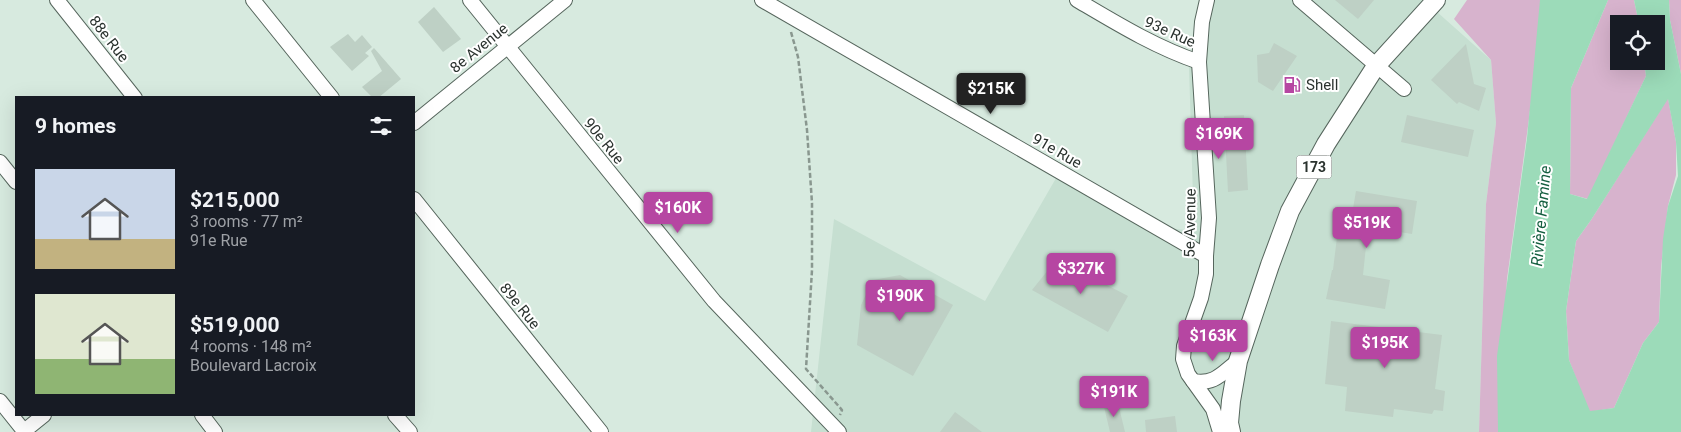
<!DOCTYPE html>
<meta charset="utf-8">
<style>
:root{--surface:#171b24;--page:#20242c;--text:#f1f3f6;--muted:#9ea1a6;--accent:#b646a2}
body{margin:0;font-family:Roboto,sans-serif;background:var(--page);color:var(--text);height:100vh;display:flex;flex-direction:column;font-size:19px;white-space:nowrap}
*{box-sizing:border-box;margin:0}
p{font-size:16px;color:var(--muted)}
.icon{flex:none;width:28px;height:28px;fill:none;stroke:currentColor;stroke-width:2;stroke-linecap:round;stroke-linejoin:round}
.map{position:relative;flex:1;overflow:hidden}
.drawer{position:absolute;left:15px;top:96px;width:400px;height:320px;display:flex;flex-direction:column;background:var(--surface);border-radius:0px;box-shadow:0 5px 20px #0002}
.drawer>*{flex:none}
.controls{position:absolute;left:1610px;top:15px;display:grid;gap:10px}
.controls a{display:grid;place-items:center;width:55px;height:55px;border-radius:0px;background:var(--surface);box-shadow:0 5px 20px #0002;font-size:25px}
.price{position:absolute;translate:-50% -42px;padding:0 11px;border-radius:5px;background:var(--accent);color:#fff;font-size:16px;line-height:32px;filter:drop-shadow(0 1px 2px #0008)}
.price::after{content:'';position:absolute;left:50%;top:30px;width:15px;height:11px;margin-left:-8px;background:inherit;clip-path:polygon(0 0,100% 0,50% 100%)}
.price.selected{background:#222;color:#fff}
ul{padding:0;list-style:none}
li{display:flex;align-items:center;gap:15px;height:125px;padding:0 20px}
li span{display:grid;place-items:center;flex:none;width:140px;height:100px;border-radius:0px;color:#555}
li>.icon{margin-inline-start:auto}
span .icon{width:60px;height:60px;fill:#fffc;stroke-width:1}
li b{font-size:21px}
h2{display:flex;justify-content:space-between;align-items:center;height:60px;padding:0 20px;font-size:21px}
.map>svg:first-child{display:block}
.built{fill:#c6dfd1}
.green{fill:#d7b3cd}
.water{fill:#9cdbb9;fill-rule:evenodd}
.building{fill:#bed0c5}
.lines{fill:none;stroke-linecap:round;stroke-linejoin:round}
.minor-casing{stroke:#56665d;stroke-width:16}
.major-casing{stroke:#56665d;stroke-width:20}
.path{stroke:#89978f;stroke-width:2.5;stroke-dasharray:5 2.5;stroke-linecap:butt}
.minor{stroke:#fff;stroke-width:14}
.major{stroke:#fff;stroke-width:18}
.labels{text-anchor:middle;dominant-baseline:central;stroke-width:4;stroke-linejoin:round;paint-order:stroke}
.shield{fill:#fff;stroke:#6a706d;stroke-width:1}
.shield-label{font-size:14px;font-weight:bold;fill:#2a322e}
.street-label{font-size:15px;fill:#2a322e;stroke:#fff}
.poi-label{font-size:15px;fill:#2a322e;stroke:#fff;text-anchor:start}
.water-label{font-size:16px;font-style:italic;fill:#155f40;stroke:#fff}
</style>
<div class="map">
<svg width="1681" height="432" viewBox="0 0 1681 432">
<rect width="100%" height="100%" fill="#d7eadf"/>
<path class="built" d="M1200 0H1430L1427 3 1491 60 1496 123 1486 204 1479 432H811L834 219 985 301 1059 173 1151 226 1194 231 1189 67Z"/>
<g class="green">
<path d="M1467 0H1543L1529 119 1507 279 1499 432H1479L1486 204 1496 123 1491 60 1454 19Z"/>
<path d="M1608 0H1634L1639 24H1619V61H1644L1646 76 1588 199 1570 194 1571 88Z"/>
<path d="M1669 0H1681V74L1670 20Z"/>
<path d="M1668 98 1676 142V175L1668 206 1661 267 1659 322 1643 343 1614 408 1589 412 1569 360 1566 311 1576 241 1591 220Z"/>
</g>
<path class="water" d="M1540 0H1608L1571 88 1570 194 1587 199 1646 76 1644 61H1656V24H1639L1634 0H1669L1670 20 1681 74V432H1498L1497 356 1527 138ZM1668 99 1676 142 1678 176 1668 206 1663 239 1659 322 1643 343 1614 408 1590 411 1569 360 1566 311 1576 241 1591 220Z"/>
<g class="building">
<path d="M1335 0H1374L1358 19Z"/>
<path d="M434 7 461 39 443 52 418 22Z"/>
<path d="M348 34 355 42 362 35 372 47 365 53 369 56 352 71 330 47Z"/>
<path d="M1274 43 1297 56 1273 91 1258 82 1257 55 1269 53Z"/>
<path d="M1466 44 1474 84 1486 88 1479 111 1459 102 1457 104 1431 80Z"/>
<path d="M374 48 401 79 378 98H373L362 87 382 71 371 51Z"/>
<path d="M1244 115 1248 190 1228 192 1224 116Z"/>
<path d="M1407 115 1474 130 1468 157 1401 142Z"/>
<path d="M1356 191 1417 201 1412 234 1368 227 1363 275 1390 280 1385 309 1326 299 1332 270H1333L1337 237 1348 238Z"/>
<path d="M1057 259 1128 296 1108 332 1032 290Z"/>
<path d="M900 275 953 305 913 376 857 345 861 305 873 280Z"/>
<path d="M1331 321 1442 335 1435 389 1445 391 1443 411 1434 410 1432 414 1394 409 1393 417 1345 411 1347 387 1325 384Z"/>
<path d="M1118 403 1125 432H1110L1104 407Z"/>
<path d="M955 412 982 432H940Z"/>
<path d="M1175 416 1177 432H1146L1145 420Z"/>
</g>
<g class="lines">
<g class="minor-casing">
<g id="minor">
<path d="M57 0 135 98"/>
<path d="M253 0 332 98"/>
<path d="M470 0 714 301 839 432"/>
<path d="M762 0 1206 256"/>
<path d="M1077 0C1116 23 1155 47 1199 62"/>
<path d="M1207 0 1202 22 1199 62 1209 218 1206 256V274L1201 298 1184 346 1183 359 1188 374 1213 409 1220 432"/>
<path d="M1300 0 1404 89"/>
<path d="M414 123 565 0"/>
<path d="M0 162 16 182"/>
<path d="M414 199 601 432"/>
<path d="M1193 381C1215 385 1222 373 1238 361"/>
<path d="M0 401 24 431"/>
<path d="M202 415 215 432"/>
<path d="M395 415 410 432"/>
<path d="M23 432 44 415"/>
</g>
</g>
<g class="major-casing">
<path id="major" d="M1231 432 1229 423 1231 401 1238 361 1270 265 1290 211 1326 144 1376 66 1436 0"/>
</g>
<path class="path" d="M791 32 798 57 807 130 812 203V270L806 369 842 410 840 415"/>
<use href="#minor" class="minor"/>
<use href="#major" class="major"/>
</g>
<defs>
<g id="fuel-bare" transform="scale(1.35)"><path d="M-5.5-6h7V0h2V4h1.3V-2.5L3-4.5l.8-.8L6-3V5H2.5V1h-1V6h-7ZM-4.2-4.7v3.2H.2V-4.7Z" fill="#b646a2" stroke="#fff" stroke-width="2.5" paint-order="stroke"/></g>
</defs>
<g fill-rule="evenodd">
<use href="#fuel-bare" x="1292" y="85"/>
</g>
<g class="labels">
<rect class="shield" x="1296.5" y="155.5" width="35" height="23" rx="4"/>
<g class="shield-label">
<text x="1314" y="167">173</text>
</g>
<g class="street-label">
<text transform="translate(1170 32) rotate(24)">93e Rue</text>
<text transform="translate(109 39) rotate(52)">88e Rue</text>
<text transform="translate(479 48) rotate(-39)">8e Avenue</text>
<text transform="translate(604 141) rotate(51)">90e Rue</text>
<text transform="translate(1057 151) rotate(30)">91e Rue</text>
<text transform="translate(1190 223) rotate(-89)">5e Avenue</text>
<text transform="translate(520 306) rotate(51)">89e Rue</text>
</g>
<g class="poi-label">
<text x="1306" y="85">Shell</text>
</g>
<g class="water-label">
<text transform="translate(1541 216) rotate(-85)">Rivière Famine</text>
</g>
</g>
</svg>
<div class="controls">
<a><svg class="icon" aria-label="locate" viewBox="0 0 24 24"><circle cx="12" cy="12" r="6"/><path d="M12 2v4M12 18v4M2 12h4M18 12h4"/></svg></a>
</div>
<b class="price selected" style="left:991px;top:115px">$215K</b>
<b class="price" style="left:1219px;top:160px">$169K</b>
<b class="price" style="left:678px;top:234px">$160K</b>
<b class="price" style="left:1367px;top:249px">$519K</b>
<b class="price" style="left:1081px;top:295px">$327K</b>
<b class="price" style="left:900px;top:322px">$190K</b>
<b class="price" style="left:1213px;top:362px">$163K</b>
<b class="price" style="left:1385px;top:369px">$195K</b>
<b class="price" style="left:1114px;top:418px">$191K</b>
<section class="drawer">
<h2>9 homes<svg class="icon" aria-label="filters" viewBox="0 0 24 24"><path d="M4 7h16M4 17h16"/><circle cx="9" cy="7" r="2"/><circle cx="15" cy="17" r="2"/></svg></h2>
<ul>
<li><span style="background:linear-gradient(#c9d6e8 70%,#c2b280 0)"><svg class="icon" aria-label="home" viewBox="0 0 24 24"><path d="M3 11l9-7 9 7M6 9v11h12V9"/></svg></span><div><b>$215,000</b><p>3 rooms · 77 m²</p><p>91e Rue</p></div></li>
<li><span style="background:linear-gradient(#dfe7d0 65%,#8fb573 0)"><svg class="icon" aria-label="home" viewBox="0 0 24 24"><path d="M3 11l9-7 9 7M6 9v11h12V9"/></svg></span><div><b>$519,000</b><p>4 rooms · 148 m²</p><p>Boulevard Lacroix</p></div></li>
</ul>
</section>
</div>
